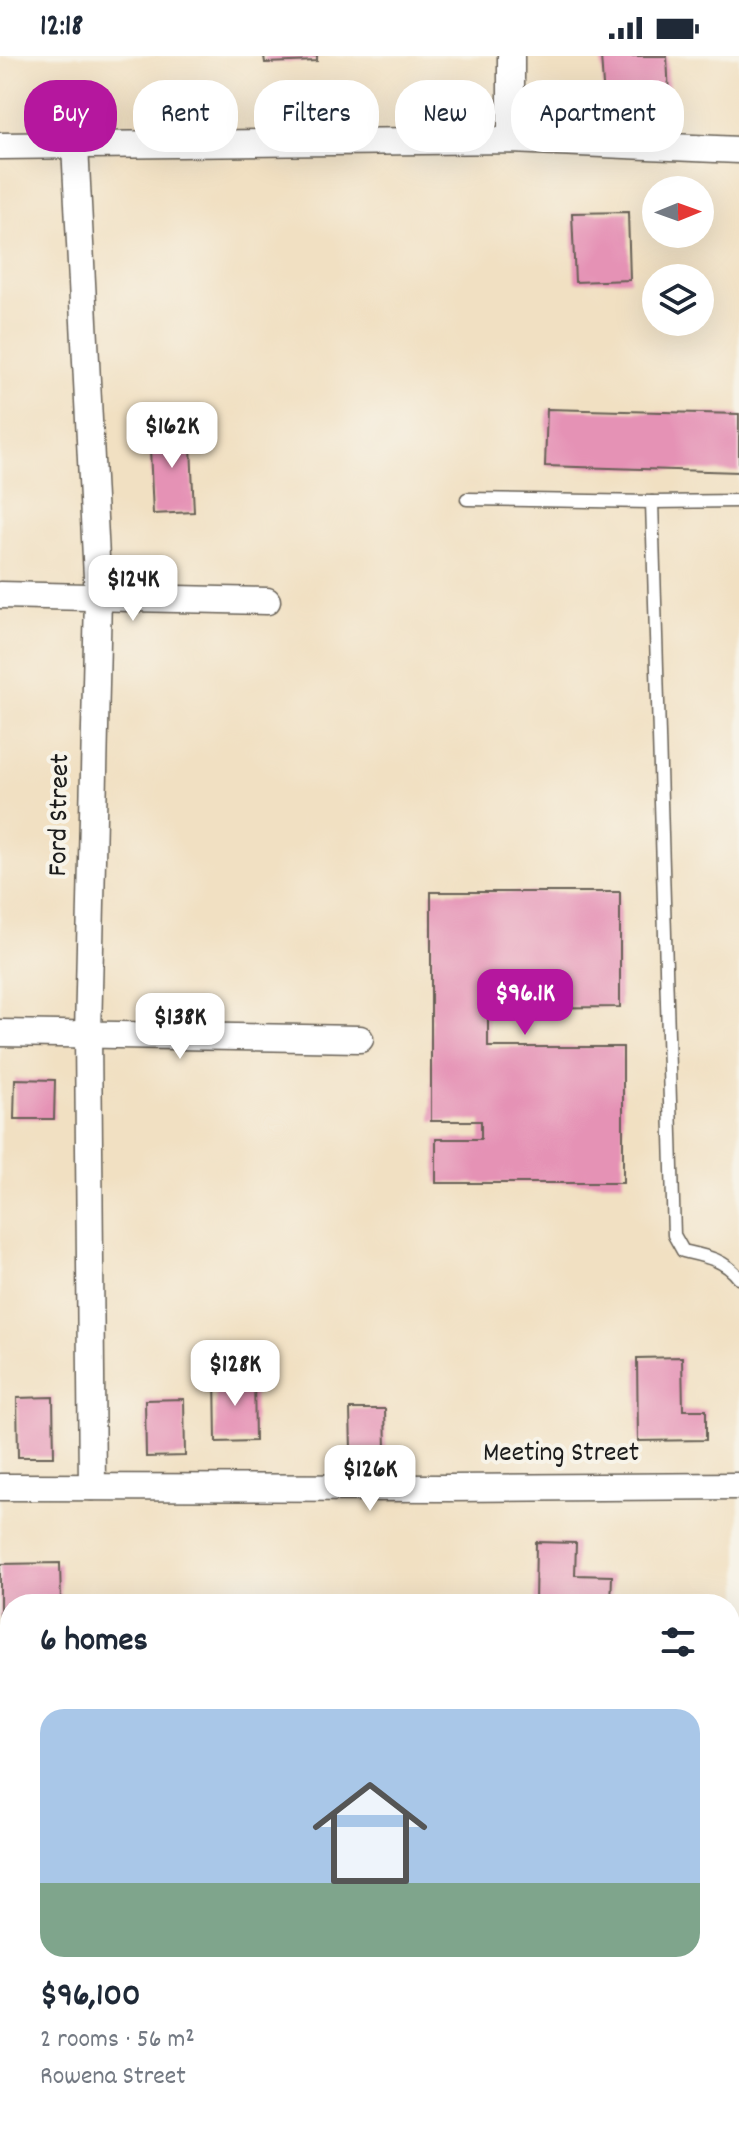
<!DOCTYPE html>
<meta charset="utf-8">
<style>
:root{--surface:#fff;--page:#f6f6f7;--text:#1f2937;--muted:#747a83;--accent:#b5179e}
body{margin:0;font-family:Dekko,sans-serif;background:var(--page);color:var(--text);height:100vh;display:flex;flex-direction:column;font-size:30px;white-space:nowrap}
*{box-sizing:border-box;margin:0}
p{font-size:26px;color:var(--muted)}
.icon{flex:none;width:44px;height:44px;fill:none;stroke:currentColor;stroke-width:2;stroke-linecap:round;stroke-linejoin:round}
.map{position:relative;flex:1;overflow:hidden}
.drawer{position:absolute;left:0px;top:1538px;width:740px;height:536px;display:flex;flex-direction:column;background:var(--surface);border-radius:32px 32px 0 0;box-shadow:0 8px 32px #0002}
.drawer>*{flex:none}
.banner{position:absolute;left:24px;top:24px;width:692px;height:72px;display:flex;gap:16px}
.needle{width:52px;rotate:89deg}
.fabs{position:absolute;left:642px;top:120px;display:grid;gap:16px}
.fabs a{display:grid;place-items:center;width:72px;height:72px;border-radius:50%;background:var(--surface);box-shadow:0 8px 32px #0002;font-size:40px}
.price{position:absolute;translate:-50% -68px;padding:0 18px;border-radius:16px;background:#fff;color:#222;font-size:26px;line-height:52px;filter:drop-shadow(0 2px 4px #0008)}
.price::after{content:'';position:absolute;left:50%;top:48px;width:24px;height:18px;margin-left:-12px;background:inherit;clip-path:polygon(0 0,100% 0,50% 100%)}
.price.current{background:var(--accent);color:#fff}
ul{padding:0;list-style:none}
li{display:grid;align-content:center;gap:16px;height:424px;padding:0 40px}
li span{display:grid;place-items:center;height:248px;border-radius:24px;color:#555}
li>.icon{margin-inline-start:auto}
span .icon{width:144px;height:144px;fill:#fffc;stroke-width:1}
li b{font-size:34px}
h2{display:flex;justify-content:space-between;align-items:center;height:96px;padding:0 40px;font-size:34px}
.chip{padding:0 28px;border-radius:32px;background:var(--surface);box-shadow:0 8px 32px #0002;font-size:28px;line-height:72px}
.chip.current{background:var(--accent);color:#fff}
.status{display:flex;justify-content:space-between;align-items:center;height:56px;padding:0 40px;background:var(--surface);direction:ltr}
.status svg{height:22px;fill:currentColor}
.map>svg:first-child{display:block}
.building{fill:#e592b5}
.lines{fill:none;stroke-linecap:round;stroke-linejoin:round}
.service-casing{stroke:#676156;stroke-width:15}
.minor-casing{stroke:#676156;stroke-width:29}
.service{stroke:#fff;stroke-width:12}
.minor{stroke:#fff;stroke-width:26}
.labels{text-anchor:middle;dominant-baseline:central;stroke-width:8;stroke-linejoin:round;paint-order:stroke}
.street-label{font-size:28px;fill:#1c1c1c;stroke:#f7f3e8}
</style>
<div class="status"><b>12:18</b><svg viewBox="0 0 49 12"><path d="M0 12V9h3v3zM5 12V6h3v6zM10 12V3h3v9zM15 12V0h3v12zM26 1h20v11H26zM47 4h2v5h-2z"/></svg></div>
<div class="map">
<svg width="739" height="2074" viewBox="0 0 739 2074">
<rect width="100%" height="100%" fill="#f7f3e8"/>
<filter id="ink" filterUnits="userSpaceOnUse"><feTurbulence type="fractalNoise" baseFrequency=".0125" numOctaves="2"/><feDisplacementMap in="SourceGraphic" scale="16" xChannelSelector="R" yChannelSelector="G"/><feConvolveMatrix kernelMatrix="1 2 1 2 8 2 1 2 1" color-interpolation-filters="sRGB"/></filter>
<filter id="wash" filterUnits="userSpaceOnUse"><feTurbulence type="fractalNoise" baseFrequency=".006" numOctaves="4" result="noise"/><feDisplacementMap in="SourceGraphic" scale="32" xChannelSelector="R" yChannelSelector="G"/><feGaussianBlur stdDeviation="1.8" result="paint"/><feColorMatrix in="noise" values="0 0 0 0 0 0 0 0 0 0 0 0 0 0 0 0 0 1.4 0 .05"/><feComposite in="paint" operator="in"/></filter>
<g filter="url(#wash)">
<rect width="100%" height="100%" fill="#f1e0c2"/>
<g id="blocks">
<g class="building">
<path d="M264 0H317V5L265 7Z"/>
<path d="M601 0H667L669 40 604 44Z"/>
<path d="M628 156 630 224 575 226 572 157Z"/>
<path d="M547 353 739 358V416L545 410Z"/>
<path d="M190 369 194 456 153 458 149 371Z"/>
<path d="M431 836H620V951L488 952V991H623V1127H436V1083H481V1065H431Z"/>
<path d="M15 1023 55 1024 54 1063H14Z"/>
<path d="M682 1301 683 1354H706V1384L638 1385 637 1302Z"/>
<path d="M215 1318H254L255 1385 216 1386Z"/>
<path d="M53 1341 54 1401H18L17 1342Z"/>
<path d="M184 1343 185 1400 146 1401 145 1344Z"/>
<path d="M350 1353H385L386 1393 351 1394Z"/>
<path d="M536 1486 576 1487 575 1519 612 1520 611 1548H535Z"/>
<path d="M60 1507 61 1548H10V1561H0V1508Z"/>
<path d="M0 1768H3L4 1839 0 1840Z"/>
<rect x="680" y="2064" width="44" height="4"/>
</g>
</g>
</g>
<g filter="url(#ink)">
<use href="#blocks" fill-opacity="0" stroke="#676156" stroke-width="2"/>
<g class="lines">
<g class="service-casing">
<g id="service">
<path d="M467 443 652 446 674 1179 683 1195C705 1200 724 1203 739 1222"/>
<path d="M652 446 739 445"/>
</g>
</g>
<g class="minor-casing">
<g id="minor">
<path d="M511 0V84"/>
<path d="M75 89 98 541 88 978 92 1431"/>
<path d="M0 90 511 84 739 94"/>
<path d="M0 539 267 545"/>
<path d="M0 977 360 983"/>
<path d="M0 1431 448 1432 739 1430"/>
<path d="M0 1880H10"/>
<path d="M730 1881H739"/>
<path d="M246 2064V2074"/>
<path d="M609 2074V2064"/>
</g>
</g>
<use href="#service" class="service"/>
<use href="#minor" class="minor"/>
</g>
</g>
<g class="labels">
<g class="street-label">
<text transform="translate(61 759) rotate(-89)">Ford Street</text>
<text x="561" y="1399">Meeting Street</text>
</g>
</g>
</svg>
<div class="fabs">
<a><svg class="needle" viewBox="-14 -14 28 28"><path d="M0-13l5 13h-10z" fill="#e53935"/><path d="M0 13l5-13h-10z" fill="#747a83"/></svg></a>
<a><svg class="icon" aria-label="layers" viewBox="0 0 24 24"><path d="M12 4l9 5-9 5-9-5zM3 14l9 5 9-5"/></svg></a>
</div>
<b class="price" style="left:172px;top:414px">$162K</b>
<b class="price" style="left:133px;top:567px">$124K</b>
<b class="price current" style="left:525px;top:981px">$96.1K</b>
<b class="price" style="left:180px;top:1005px">$138K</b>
<b class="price" style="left:235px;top:1352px">$128K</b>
<b class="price" style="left:370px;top:1457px">$126K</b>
<div class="banner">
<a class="chip current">Buy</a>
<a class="chip">Rent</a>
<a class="chip">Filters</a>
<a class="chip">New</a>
<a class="chip">Apartment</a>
</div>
<section class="drawer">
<h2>6 homes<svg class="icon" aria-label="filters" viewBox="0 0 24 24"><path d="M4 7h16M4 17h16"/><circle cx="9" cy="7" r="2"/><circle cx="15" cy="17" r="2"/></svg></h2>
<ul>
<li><span style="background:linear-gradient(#a9c7e8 70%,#7fa58c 0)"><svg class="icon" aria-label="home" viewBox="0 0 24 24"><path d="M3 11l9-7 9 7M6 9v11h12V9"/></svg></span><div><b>$96,100</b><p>2 rooms · 56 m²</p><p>Rowena Street</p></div></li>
</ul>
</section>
</div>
